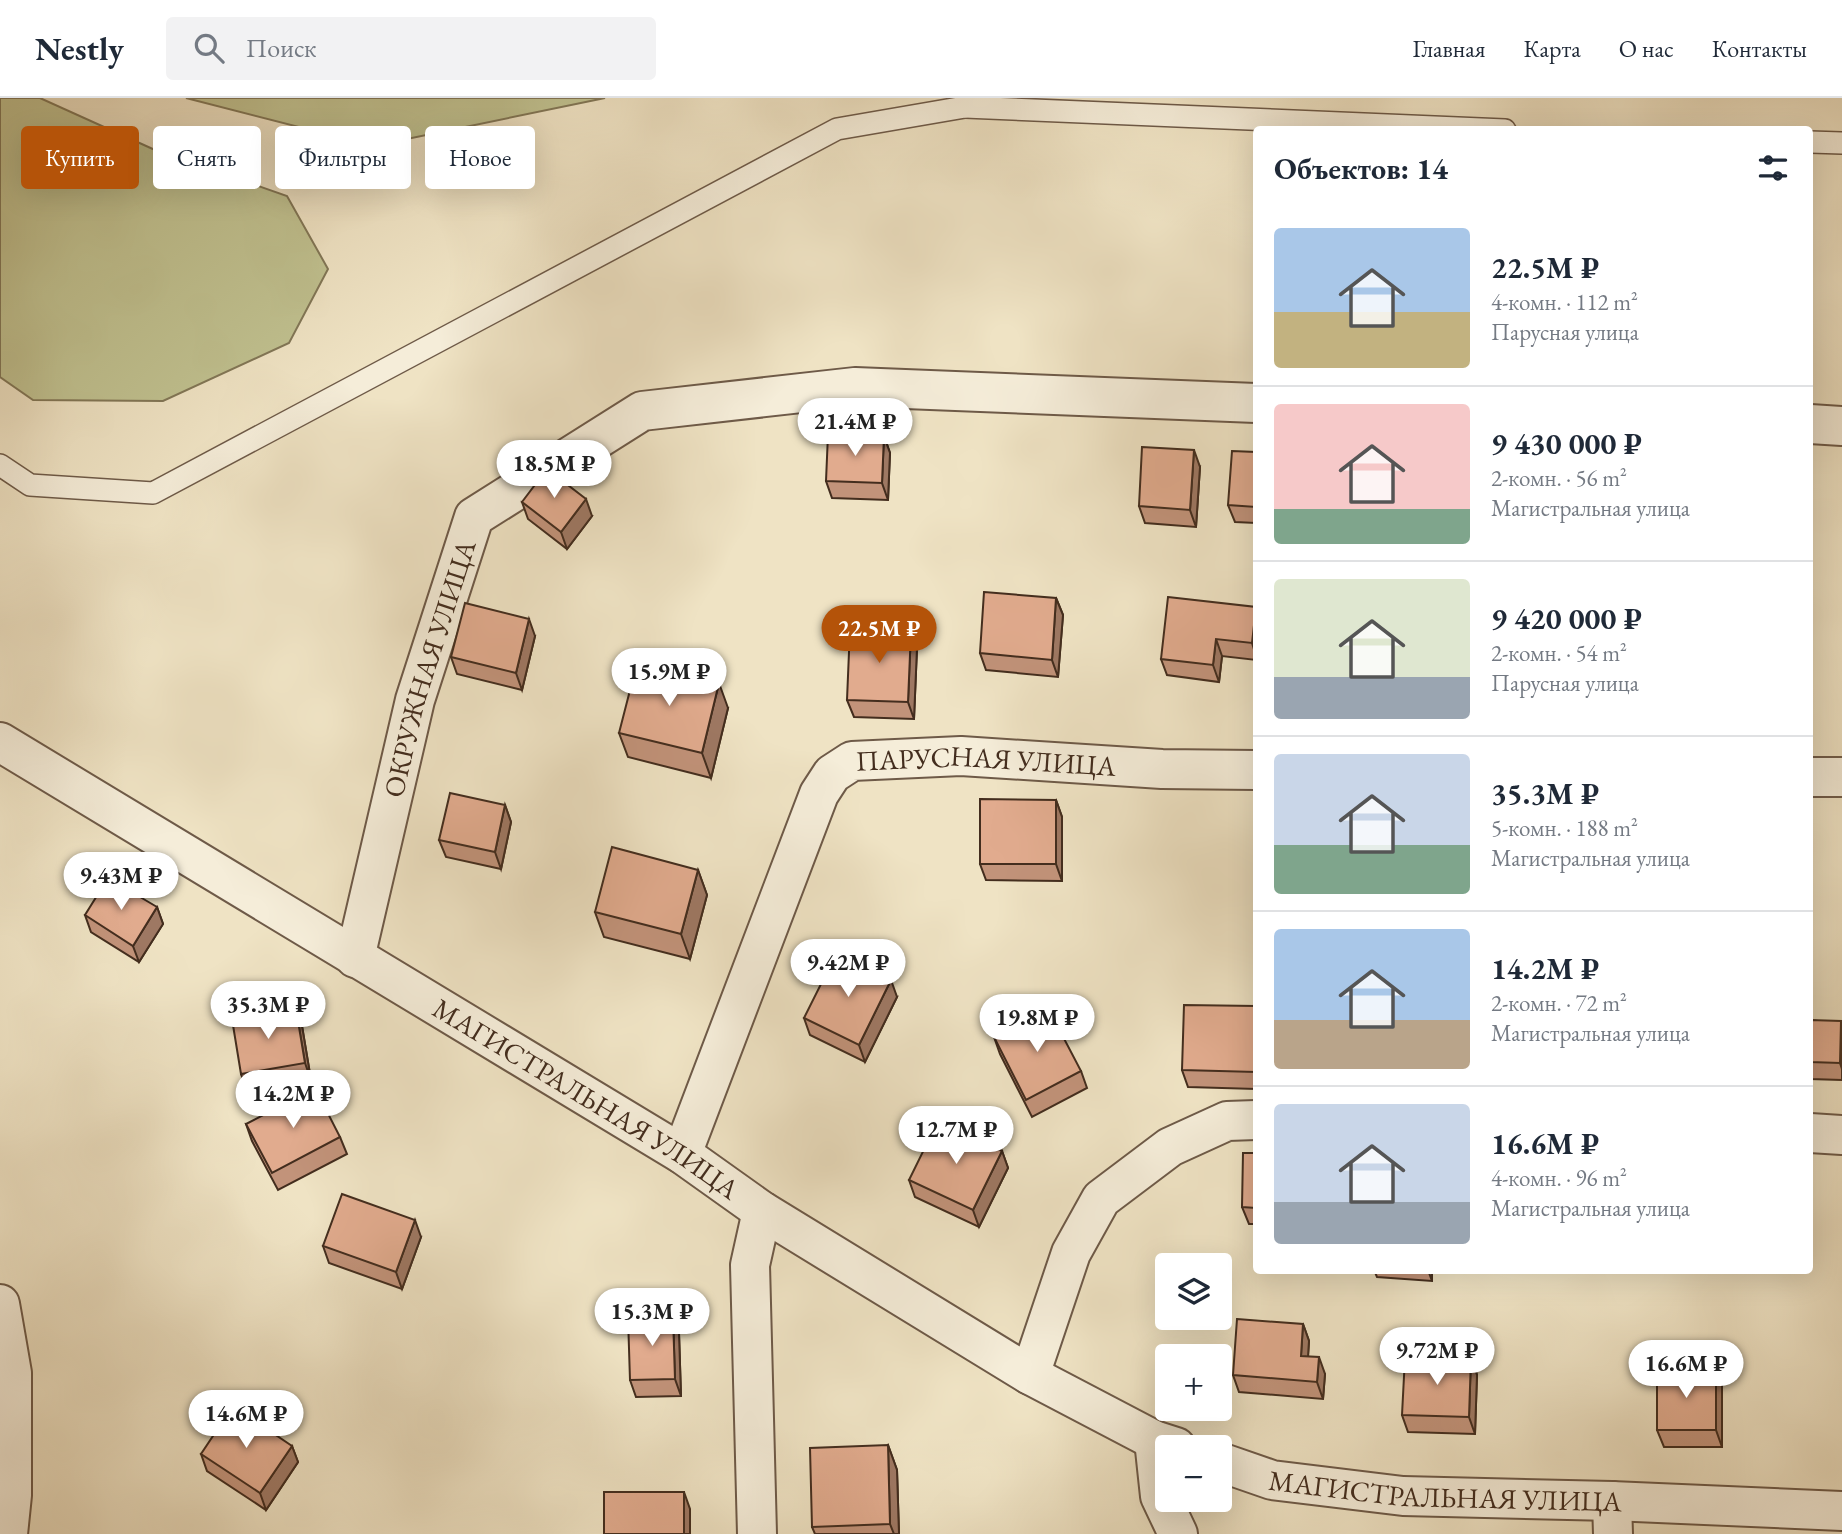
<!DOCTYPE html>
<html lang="ru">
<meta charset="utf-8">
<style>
:root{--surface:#fff;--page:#f2f2f3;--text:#1f2937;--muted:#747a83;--line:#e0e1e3;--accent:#b45309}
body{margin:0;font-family:"EB Garamond",serif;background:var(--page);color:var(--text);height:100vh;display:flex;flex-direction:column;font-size:26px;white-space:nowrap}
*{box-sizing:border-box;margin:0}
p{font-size:23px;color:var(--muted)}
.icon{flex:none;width:38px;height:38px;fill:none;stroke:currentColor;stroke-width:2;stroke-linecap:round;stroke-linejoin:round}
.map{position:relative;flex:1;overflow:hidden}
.sheet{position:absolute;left:1253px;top:28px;width:560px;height:1148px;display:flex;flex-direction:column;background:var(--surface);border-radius:7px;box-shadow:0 7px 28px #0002}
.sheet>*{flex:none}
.hud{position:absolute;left:21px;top:28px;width:665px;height:63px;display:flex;gap:14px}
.tools{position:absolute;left:1155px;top:1155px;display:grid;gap:14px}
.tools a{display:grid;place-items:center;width:77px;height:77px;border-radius:7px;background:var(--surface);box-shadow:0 7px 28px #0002;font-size:35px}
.price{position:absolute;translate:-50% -60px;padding:0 16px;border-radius:24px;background:#fff;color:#222;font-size:23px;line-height:46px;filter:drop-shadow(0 2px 4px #0008)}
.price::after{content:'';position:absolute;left:50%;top:42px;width:21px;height:16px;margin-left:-10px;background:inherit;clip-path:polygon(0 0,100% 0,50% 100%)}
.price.current{background:var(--accent);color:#fff}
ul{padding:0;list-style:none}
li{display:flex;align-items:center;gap:21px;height:175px;padding:0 21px}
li+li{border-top:2px solid var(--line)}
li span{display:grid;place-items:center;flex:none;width:196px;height:140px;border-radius:7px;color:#555}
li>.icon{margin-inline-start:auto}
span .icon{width:84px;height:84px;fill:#fffc;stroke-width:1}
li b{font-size:30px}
h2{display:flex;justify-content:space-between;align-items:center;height:84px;padding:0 21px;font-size:30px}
.tag{padding:0 24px;border-radius:7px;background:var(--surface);box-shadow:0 7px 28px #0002;font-size:24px;line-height:63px}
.tag.current{background:var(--accent);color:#fff}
header{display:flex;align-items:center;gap:42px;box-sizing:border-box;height:98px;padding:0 35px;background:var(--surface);border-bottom:2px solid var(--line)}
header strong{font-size:33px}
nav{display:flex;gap:38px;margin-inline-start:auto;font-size:24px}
.search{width:490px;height:63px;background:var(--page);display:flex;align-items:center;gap:18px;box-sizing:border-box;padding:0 24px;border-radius:7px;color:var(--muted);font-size:26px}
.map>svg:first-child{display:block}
.green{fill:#c0c190;stroke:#827757;stroke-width:2}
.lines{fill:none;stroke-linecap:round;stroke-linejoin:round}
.service-casing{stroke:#6e5a48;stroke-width:24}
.minor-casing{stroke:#6e5a48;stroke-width:42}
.service{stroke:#f5edd9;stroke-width:21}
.minor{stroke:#f5edd9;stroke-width:38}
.wall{fill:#c2937a;stroke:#432d1e;stroke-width:2}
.shaded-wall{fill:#9e7863;stroke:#432d1e;stroke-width:2}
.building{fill:#e1ab8e;stroke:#432d1e;stroke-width:2}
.labels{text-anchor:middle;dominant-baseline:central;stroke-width:5;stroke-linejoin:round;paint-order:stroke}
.street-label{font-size:28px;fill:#432d1e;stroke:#f5edd9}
</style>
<header>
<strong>Nestly</strong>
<div class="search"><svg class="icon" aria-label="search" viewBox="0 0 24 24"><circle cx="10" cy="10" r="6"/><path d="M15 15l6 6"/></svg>Поиск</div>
<nav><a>Главная</a><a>Карта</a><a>О нас</a><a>Контакты</a></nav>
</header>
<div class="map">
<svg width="1842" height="1436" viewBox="0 0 1842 1436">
<rect width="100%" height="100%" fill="#efe3c4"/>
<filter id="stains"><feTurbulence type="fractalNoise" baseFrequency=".00286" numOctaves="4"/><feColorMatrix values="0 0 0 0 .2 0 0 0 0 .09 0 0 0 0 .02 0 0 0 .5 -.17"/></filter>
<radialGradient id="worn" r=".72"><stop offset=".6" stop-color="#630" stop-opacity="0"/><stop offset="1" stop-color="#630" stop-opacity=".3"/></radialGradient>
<g class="green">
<path d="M0 0H40L155 52 287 98 328 171 289 245 163 303 33 302 0 279Z"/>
<path d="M186 0H605L373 48Z"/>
</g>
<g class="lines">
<g class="service-casing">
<g id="service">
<path d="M965 9 1505 32"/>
<path d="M1810 44 1842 45"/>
<path d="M0 367 30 387 153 395 837 31 965 9 975 0"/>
</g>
</g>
<g class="minor-casing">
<g id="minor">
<path d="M1810 326 1842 328"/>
<path id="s1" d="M0 644 682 1056 762 1113 1030 1277 1154 1342 1176 1349"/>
<path d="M1810 679H1842"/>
<path id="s2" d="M355 860 415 602 474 419 642 313 855 289 1256 305"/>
<path d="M1810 1035 1842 1037"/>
<path id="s3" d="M682 1056 819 696 832 676 852 663 961 658 1162 671 1256 672"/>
<path d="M0 1206 12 1275V1397L8 1436"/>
<path d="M1030 1277 1071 1155 1101 1101 1170 1049 1227 1023 1256 1022"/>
<path d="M1154 1342 1160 1398 1178 1436"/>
<path id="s4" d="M1220 1364 1272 1382 1403 1398 1612 1403 1842 1413"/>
<path d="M1612 1403 1613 1436"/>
<path d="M757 1436 750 1167 762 1113"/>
</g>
</g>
<use href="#service" class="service"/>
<use href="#minor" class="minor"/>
</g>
<g class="wall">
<path d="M884 338 890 355 888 402 832 400 826 383Z"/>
<path d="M1256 354V425L1235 424 1228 407Z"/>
<path d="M1200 369 1196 429 1145 425 1139 408Z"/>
<path d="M522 404 592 418 567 451 528 421Z"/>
<path d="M1056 500 1063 517 1058 579 986 572 980 555Z"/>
<path d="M1256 509V562L1222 558 1219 584 1167 577 1161 561Z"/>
<path d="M535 538 522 592 457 576 451 559Z"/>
<path d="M917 550 914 621 854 619 847 602Z"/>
<path d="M728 610 711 680 628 659 619 635Z"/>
<path d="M1056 702 1062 719V783L986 782 980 766Z"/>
<path d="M505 707 511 724 501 771 446 759 439 742Z"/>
<path d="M698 772 707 797 690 861 604 839 595 814Z"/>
<path d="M157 809 163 826 139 864 91 834 85 817Z"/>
<path d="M897 899 865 964 810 937 804 920Z"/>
<path d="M1256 908V991L1188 989 1182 972Z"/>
<path d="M296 911 302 928 311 982 247 993 241 976Z"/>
<path d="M1810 922 1842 926V982L1810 981Z"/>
<path d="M994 939 1081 973 1087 990 1032 1019 1000 956Z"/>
<path d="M246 1026 340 1039 347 1056 278 1092 252 1043Z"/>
<path d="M1002 1053 1008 1070 979 1129 915 1099 909 1082Z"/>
<path d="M1256 1055V1126H1249L1242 1109Z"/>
<path d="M421 1139 402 1191 329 1165 323 1148Z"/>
<path d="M1374 1172H1432V1183L1377 1179Z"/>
<path d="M673 1218 679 1235 681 1298 636 1299 630 1282Z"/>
<path d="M1303 1226 1309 1243 1308 1258 1325 1276 1323 1301 1239 1294 1233 1277Z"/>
<path d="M1471 1260 1477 1277 1475 1336 1408 1334 1402 1317Z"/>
<path d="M1716 1271 1722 1288V1349H1664L1657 1332Z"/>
<path d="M888 1347 897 1372 899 1436H815L812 1429Z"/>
<path d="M292 1348 298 1364 266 1412 207 1373 201 1356Z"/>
</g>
<g class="shaded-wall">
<path d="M884 338 890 355 888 402 882 385Z"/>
<path d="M1194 352 1200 369 1196 429 1190 412Z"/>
<path d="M586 401 592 418 567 451 561 434Z"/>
<path d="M1056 500 1063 517 1058 579 1052 562Z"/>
<path d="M1256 509V558L1252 545Z"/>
<path d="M529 521 535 538 522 592 516 575Z"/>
<path d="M911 533 917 550 914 621 908 604Z"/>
<path d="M1216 541 1222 558 1219 584 1213 567Z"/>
<path d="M719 585 728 610 711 680 702 655Z"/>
<path d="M1056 702 1062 719V783L1056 766Z"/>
<path d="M505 707 511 724 501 771 495 754Z"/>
<path d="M698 772 707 797 690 861 681 836Z"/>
<path d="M157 809 163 826 139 864 133 848Z"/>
<path d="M891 882 897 899 865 964 859 947Z"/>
<path d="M296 911 302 928 311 982 305 965Z"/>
<path d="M1841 923 1842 926V971L1840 965Z"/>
<path d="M1002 1053 1008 1070 979 1129 973 1112Z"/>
<path d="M415 1122 421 1139 402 1191 396 1174Z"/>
<path d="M1428 1172H1432V1183Z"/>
<path d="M673 1218 679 1235 681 1298 675 1281Z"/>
<path d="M1303 1226 1309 1243 1307 1274 1301 1258Z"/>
<path d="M1319 1259 1325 1276 1323 1301 1317 1284Z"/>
<path d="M1471 1260 1477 1277 1475 1336 1469 1319Z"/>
<path d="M1716 1271 1722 1288V1349L1716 1332Z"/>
<path d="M888 1347 897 1372 899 1436H894L890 1426Z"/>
<path d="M292 1348 298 1364 266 1412 260 1395Z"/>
<path d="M684 1394 690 1411V1436H684Z"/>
</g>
<g class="building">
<path d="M828 336 884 338 882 385 826 383Z"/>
<path d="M1142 349 1194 352 1190 412 1139 408Z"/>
<path d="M1232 353 1256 354V409L1228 407Z"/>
<path d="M547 371 586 401 561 434 522 404Z"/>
<path d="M984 494 1056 500 1052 562 980 555Z"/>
<path d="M1168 499 1256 509 1252 545 1216 541 1213 567 1161 561Z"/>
<path d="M465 505 529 521 516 575 451 559Z"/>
<path d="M850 530 911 533 908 604 847 602Z"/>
<path d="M637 565 719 585 702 655 619 635Z"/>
<path d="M450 695 505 707 495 754 439 742Z"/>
<path d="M980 701 1056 702V766H980Z"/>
<path d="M612 749 698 772 681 836 595 814Z"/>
<path d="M108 780 157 809 133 848 85 817Z"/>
<path d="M836 856 891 882 859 947 804 920Z"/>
<path d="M1184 907 1256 908V974L1182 972Z"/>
<path d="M1048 910 1081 973 1026 1002 994 939Z"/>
<path d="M296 911 305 965 241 976 232 921Z"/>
<path d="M1810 922 1841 923 1840 965 1810 964Z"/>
<path d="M315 990 340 1039 272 1075 246 1026Z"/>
<path d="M938 1023 1002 1053 973 1112 909 1082Z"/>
<path d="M1243 1055H1256V1110L1242 1109Z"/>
<path d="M342 1096 415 1122 396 1174 323 1148Z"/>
<path d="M673 1218 675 1281 630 1282 628 1219Z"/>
<path d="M1237 1221 1303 1226 1301 1258 1319 1259 1317 1284 1233 1277Z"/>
<path d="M1405 1259 1471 1260 1469 1319 1402 1317Z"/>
<rect x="1657" y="1271" width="59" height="61"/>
<path d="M233 1308 292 1348 260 1395 201 1356Z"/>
<path d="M888 1347 890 1426 812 1429 810 1350Z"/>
<rect x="604" y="1394" width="80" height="42"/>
</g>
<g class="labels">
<g class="street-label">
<text stroke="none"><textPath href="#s2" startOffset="299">ОКРУЖНАЯ УЛИЦА</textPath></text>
<text stroke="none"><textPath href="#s3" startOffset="567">ПАРУСНАЯ УЛИЦА</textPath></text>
<text stroke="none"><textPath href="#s1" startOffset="686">МАГИСТРАЛЬНАЯ УЛИЦА</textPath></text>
<text stroke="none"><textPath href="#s4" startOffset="229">МАГИСТРАЛЬНАЯ УЛИЦА</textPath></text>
</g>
</g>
<rect width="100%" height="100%" filter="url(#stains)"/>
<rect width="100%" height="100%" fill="url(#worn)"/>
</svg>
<div class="tools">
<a><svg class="icon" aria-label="layers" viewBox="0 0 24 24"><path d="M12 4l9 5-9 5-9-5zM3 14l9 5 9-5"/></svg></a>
<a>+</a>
<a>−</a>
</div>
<b class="price" style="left:855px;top:360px">21.4M ₽</b>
<b class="price" style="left:554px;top:402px">18.5M ₽</b>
<b class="price current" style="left:879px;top:567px">22.5M ₽</b>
<b class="price" style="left:669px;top:610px">15.9M ₽</b>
<b class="price" style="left:121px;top:814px">9.43M ₽</b>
<b class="price" style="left:848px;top:901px">9.42M ₽</b>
<b class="price" style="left:268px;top:943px">35.3M ₽</b>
<b class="price" style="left:1037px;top:956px">19.8M ₽</b>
<b class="price" style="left:293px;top:1032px">14.2M ₽</b>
<b class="price" style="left:956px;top:1068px">12.7M ₽</b>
<b class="price" style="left:652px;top:1250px">15.3M ₽</b>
<b class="price" style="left:1437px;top:1289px">9.72M ₽</b>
<b class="price" style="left:1686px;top:1302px">16.6M ₽</b>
<b class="price" style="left:246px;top:1352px">14.6M ₽</b>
<div class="hud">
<a class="tag current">Купить</a>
<a class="tag">Снять</a>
<a class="tag">Фильтры</a>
<a class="tag">Новое</a>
</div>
<section class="sheet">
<h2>Объектов: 14<svg class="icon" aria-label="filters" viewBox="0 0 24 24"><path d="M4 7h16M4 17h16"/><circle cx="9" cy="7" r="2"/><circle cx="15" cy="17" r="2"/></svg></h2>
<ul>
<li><span style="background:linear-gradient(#a9c7e8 60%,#c2b280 0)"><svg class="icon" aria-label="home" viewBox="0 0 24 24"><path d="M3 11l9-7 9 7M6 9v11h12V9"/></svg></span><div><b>22.5M ₽</b><p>4-комн. · 112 m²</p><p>Парусная улица</p></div></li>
<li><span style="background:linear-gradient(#f6c9c9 75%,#7fa58c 0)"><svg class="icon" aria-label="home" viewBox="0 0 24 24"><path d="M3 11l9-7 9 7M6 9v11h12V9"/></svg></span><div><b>9 430 000 ₽</b><p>2-комн. · 56 m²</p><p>Магистральная улица</p></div></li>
<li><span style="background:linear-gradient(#dfe7d0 70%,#9aa5b1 0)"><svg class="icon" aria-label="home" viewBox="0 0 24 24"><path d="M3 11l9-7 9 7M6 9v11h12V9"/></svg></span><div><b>9 420 000 ₽</b><p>2-комн. · 54 m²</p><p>Парусная улица</p></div></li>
<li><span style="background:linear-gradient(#c9d6e8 65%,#7fa58c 0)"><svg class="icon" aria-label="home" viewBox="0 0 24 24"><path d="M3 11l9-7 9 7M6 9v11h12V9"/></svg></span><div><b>35.3M ₽</b><p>5-комн. · 188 m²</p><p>Магистральная улица</p></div></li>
<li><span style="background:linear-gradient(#a9c7e8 65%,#b9a48a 0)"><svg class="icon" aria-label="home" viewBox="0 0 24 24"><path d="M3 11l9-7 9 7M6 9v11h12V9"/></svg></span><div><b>14.2M ₽</b><p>2-комн. · 72 m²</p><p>Магистральная улица</p></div></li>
<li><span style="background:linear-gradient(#c9d6e8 70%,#9aa5b1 0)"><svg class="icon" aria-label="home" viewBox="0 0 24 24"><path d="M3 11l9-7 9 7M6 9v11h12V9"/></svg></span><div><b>16.6M ₽</b><p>4-комн. · 96 m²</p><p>Магистральная улица</p></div></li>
</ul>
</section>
</div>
